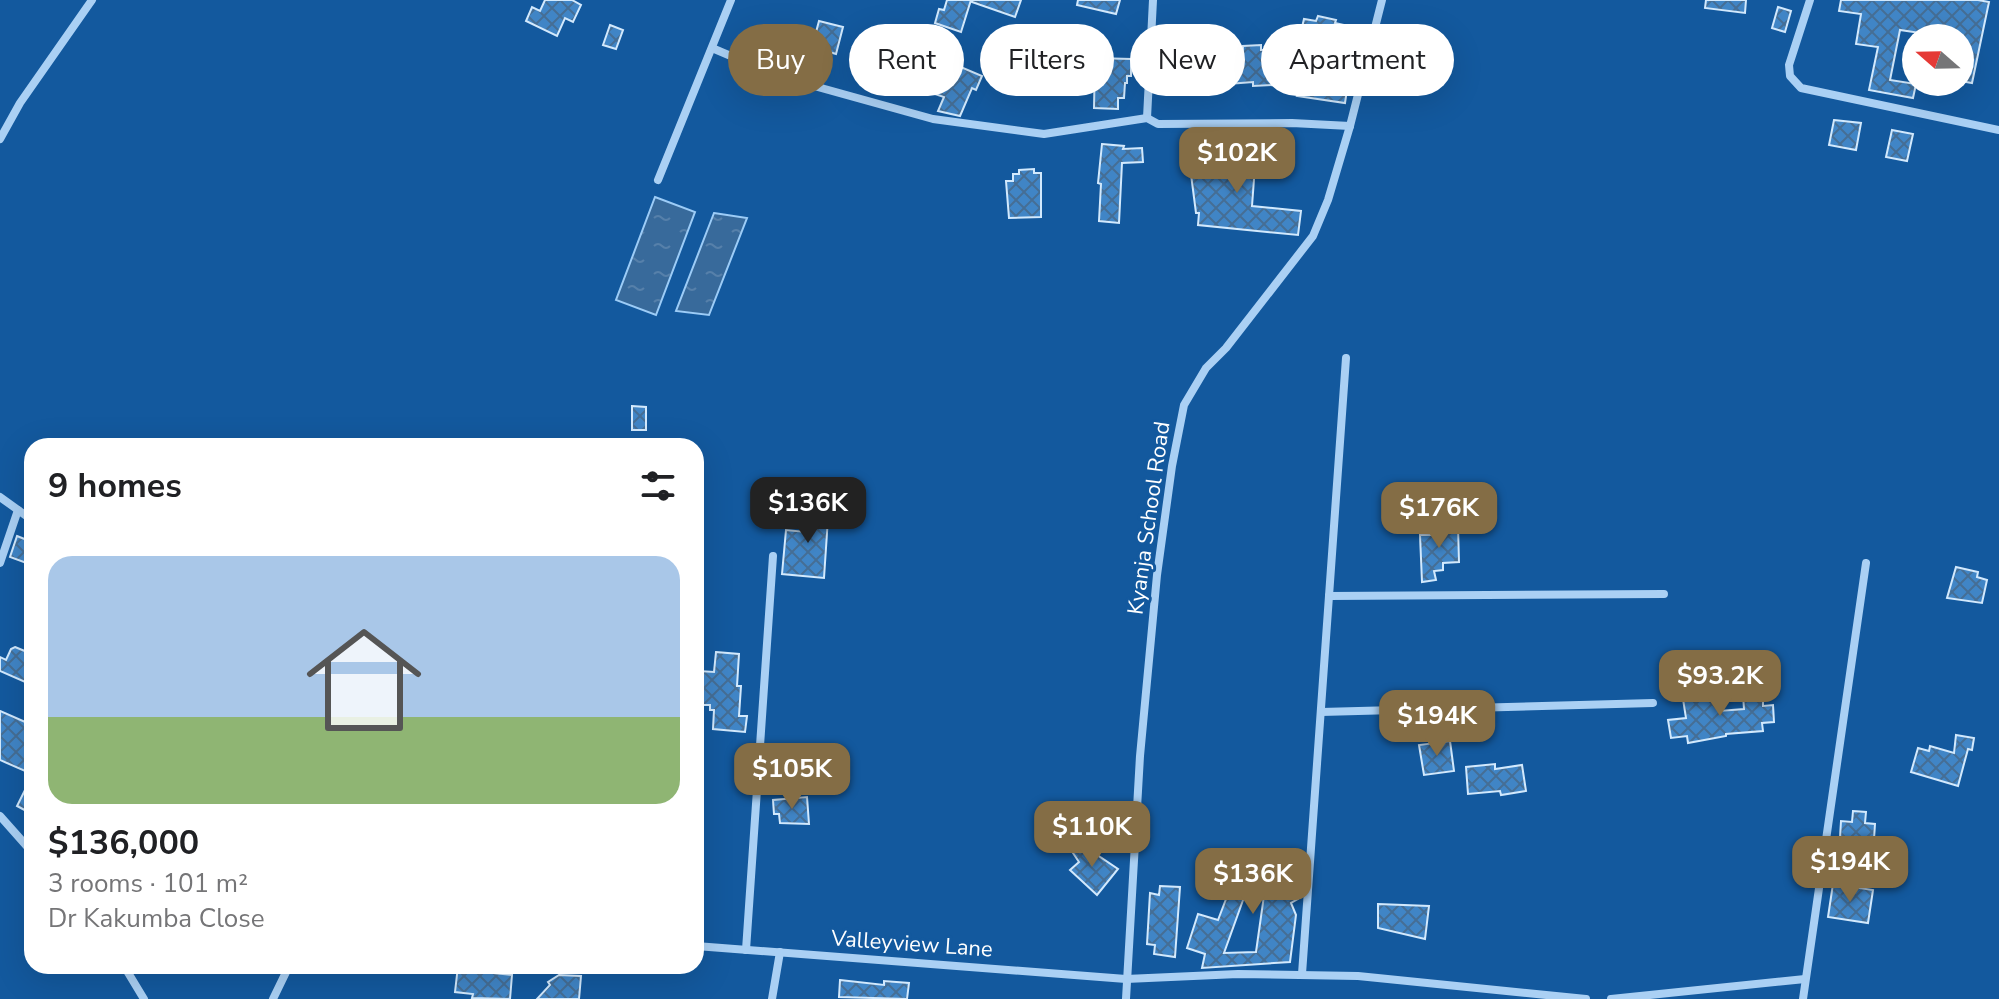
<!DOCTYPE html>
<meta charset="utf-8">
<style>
:root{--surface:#fff;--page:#f2f2f2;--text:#202124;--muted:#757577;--line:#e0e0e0;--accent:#846d45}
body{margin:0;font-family:"Nunito Sans",sans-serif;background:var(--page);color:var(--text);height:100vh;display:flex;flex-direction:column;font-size:30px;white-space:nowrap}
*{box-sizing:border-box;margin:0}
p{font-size:26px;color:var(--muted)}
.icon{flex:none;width:44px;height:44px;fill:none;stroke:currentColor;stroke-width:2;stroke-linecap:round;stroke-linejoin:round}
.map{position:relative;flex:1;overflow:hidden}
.drawer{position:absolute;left:24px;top:438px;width:680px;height:536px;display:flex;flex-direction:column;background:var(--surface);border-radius:24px;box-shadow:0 8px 32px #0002}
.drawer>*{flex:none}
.hud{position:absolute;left:728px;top:24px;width:760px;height:72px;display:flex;gap:16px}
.needle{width:52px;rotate:290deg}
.fabs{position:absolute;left:1902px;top:24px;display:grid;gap:16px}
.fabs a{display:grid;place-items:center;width:72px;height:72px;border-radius:50%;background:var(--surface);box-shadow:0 8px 32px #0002;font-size:40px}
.price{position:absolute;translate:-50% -68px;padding:0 18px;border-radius:16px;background:var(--accent);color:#fff;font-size:26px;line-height:52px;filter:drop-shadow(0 2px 4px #0008)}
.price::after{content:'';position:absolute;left:50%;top:48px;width:24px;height:18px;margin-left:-12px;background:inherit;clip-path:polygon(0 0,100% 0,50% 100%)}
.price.selected{background:#222;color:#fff}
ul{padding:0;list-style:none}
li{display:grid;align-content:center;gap:16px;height:424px;padding:0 24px}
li+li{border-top:2px solid var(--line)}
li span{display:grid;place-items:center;height:248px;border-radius:24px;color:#555}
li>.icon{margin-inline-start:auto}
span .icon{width:144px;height:144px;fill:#fffc;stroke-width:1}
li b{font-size:34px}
h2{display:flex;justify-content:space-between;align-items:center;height:96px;padding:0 24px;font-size:34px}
.chip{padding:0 28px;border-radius:36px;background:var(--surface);box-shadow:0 8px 32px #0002;font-size:28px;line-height:72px}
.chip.selected{background:var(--accent);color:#fff}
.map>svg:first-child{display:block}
.water{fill:url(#water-ripples);stroke:#9cccf7;stroke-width:2}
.building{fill:url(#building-cross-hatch);stroke:#d2e9fd;stroke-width:2}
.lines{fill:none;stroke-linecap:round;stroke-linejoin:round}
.street{stroke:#aad0f4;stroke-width:8}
.labels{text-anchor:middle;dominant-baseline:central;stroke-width:6;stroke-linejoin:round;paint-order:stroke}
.street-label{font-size:22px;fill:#fff;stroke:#13599e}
</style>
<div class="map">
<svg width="1999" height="999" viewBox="0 0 1999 999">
<defs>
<pattern id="water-ripples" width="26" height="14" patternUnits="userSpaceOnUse" patternTransform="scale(2)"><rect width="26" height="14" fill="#386a9b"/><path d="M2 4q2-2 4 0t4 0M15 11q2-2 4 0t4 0" fill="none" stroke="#5680aa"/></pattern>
<pattern id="building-cross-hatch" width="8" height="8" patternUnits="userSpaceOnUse" patternTransform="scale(2)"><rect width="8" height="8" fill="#4085c6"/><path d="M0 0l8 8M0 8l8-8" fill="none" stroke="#456e95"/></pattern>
</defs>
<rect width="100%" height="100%" fill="#13599e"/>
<g class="water">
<path d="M655 197 695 212 656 315 616 300Z"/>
<path d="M714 213 747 218 709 315 676 311Z"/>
</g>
<g class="building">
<path d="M545 0H572L581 5 573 22 565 18 557 36 526 21 532 7 540 11Z"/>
<path d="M947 0H971L961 32 935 23 939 9 944 10Z"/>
<path d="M972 0H1021L1015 17 972 2Z"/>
<path d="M1078 0H1120L1116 14 1077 5Z"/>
<path d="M1706 0H1746L1745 13 1705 8Z"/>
<path d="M1841 0H1978L1989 2 1972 83 1960 81 1962 38H1927V34L1900 30 1890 80 1916 84 1913 98 1869 90 1878 47 1856 44 1861 14 1839 11Z"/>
<path d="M1778 7 1791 11 1785 32 1772 28Z"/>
<path d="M1318 16 1336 20 1335 23 1344 25 1333 74 1349 76 1345 103 1297 96 1298 94 1294 93 1296 84 1253 86V82L1228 84 1229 88 1210 89 1209 77H1205L1204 69H1201L1200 45 1219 44 1220 53 1243 51V46L1261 45V50L1297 48 1304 19 1316 21Z"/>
<path d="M819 21 843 27 836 54 812 47Z"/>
<path d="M610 25 623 30 616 49 603 45Z"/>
<path d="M916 55 947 65 949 62 982 76 976 90 972 88 960 116 938 111 944 97 914 87 916 82 908 79Z"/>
<path d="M1095 58 1131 59V76H1127V83H1125L1124 98H1118V109L1094 108Z"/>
<path d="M1834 120 1861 123 1856 150 1829 145Z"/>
<path d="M1892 130 1913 134 1907 161 1886 157Z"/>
<path d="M1236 138 1257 139 1252 206 1301 211 1298 235 1198 225 1199 213H1196L1189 159 1207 158V167L1231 166Z"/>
<path d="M1102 144 1124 146 1123 149 1142 148 1143 162 1122 163 1119 223 1099 221 1101 184 1098 183Z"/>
<path d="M1034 169V173H1041V217L1009 218 1006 181H1013V174H1019V170Z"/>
<path d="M632 406 646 407V430H632Z"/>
<path d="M809 501 829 503 824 578 782 574 786 530 806 532Z"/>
<path d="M1458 526 1459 562 1443 563V570L1434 571 1436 580 1422 582 1420 535H1431V527Z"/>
<path d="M17 536 32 542V565L10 557Z"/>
<path d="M1956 567 1978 572 1977 577 1987 580 1982 603 1947 598Z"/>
<path d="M15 647 32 654V685L0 671V657L6 660 11 649Z"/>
<path d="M716 652 739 654 737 686H741L739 716H747L745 732 713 729 714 710H710V705H696V679H699V671L714 672Z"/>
<path d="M1717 693 1719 711 1744 709 1743 695 1763 694V706L1773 705 1774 722 1762 723 1763 731 1726 734V736L1688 743 1687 736 1671 738 1668 720 1686 718 1683 699Z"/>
<path d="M0 711 32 725V774L0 760Z"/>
<path d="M1956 735 1974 738 1972 750 1968 749 1958 786 1911 772 1918 748 1929 751 1930 746 1954 753Z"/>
<path d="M1450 741 1454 771 1424 775 1419 745Z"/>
<path d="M1495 764V769L1522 765 1526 791 1501 795 1500 791 1468 794 1466 767Z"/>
<path d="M32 776V814L17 806Z"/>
<path d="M807 797 809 824 780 823 779 814H774L773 800Z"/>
<path d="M1853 811 1866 812 1865 823 1875 824 1873 854H1839L1841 821 1852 822Z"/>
<path d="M1083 842 1087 848 1118 869 1097 895 1070 870 1079 862 1071 850Z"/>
<path d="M1244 852 1260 853 1224 953 1256 952 1270 853 1298 855V899L1291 903 1296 915 1290 962 1202 968 1205 954 1187 948 1198 914 1218 920Z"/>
<path d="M1833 884 1873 890 1868 923 1828 917Z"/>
<path d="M1160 886 1180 887 1175 957 1154 954 1155 945 1147 944 1150 893 1159 895Z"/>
<path d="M1378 904 1429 906 1425 939 1378 928Z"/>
<path d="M458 966H476L475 971 512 975 510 999 472 998 473 994 455 992Z"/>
<path d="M559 975 581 976 579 999H537L550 985 548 982Z"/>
<path d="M840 980 884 985V981L909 983 907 999 839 997Z"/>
</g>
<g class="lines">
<g class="street">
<path d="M1810 0 1789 65 1790 76 1801 88 1999 130"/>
<path d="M712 48 778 76 933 119 1044 134 1147 118 1158 124 1292 123 1350 126"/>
<path d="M1147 118 1153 0"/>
<path d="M0 139 20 103 92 0"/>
<path d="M658 180 731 0"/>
<path d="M0 497 32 520"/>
<path d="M0 563 18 510"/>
<path d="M1329 596 1664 594"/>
<path d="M1321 712 1653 703"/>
<path d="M0 816 32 852"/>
<path d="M696 946 1126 979 1238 974 1358 976 1586 999"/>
<path d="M746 950 773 556"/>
<path d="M124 966 144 999"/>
<path d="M1302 974 1346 358"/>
<path d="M273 999 289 966"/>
<path d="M772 999 780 952"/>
<path d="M1126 999 1140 756 1157 575 1172 466 1184 405 1206 368 1226 348 1313 236 1328 200 1350 126 1382 0"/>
<path d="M1611 999 1805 979"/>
<path d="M1803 999 1866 563"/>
</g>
</g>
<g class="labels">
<g class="street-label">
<text transform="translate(1149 518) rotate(-82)">Kyanja School Road</text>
<text transform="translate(912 944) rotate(4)">Valleyview Lane</text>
</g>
</g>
</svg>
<div class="fabs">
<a><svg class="needle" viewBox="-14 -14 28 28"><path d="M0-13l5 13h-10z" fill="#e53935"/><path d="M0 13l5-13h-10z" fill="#757577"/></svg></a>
</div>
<b class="price" style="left:1237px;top:195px">$102K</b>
<b class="price selected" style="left:808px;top:545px">$136K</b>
<b class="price" style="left:1439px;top:550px">$176K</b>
<b class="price" style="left:1720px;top:718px">$93.2K</b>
<b class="price" style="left:1437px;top:758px">$194K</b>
<b class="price" style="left:792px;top:811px">$105K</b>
<b class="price" style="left:1092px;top:869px">$110K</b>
<b class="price" style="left:1850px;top:904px">$194K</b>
<b class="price" style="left:1253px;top:916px">$136K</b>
<div class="hud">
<a class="chip selected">Buy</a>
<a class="chip">Rent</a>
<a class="chip">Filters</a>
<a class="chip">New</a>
<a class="chip">Apartment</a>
</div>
<section class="drawer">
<h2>9 homes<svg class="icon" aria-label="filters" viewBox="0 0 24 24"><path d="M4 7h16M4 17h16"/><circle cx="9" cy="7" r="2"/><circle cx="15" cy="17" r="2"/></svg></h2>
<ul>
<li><span style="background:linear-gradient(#a9c7e8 65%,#8fb573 0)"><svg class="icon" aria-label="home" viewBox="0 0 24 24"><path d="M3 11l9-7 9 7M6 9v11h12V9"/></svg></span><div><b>$136,000</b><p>3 rooms · 101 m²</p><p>Dr Kakumba Close</p></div></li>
</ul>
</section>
</div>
